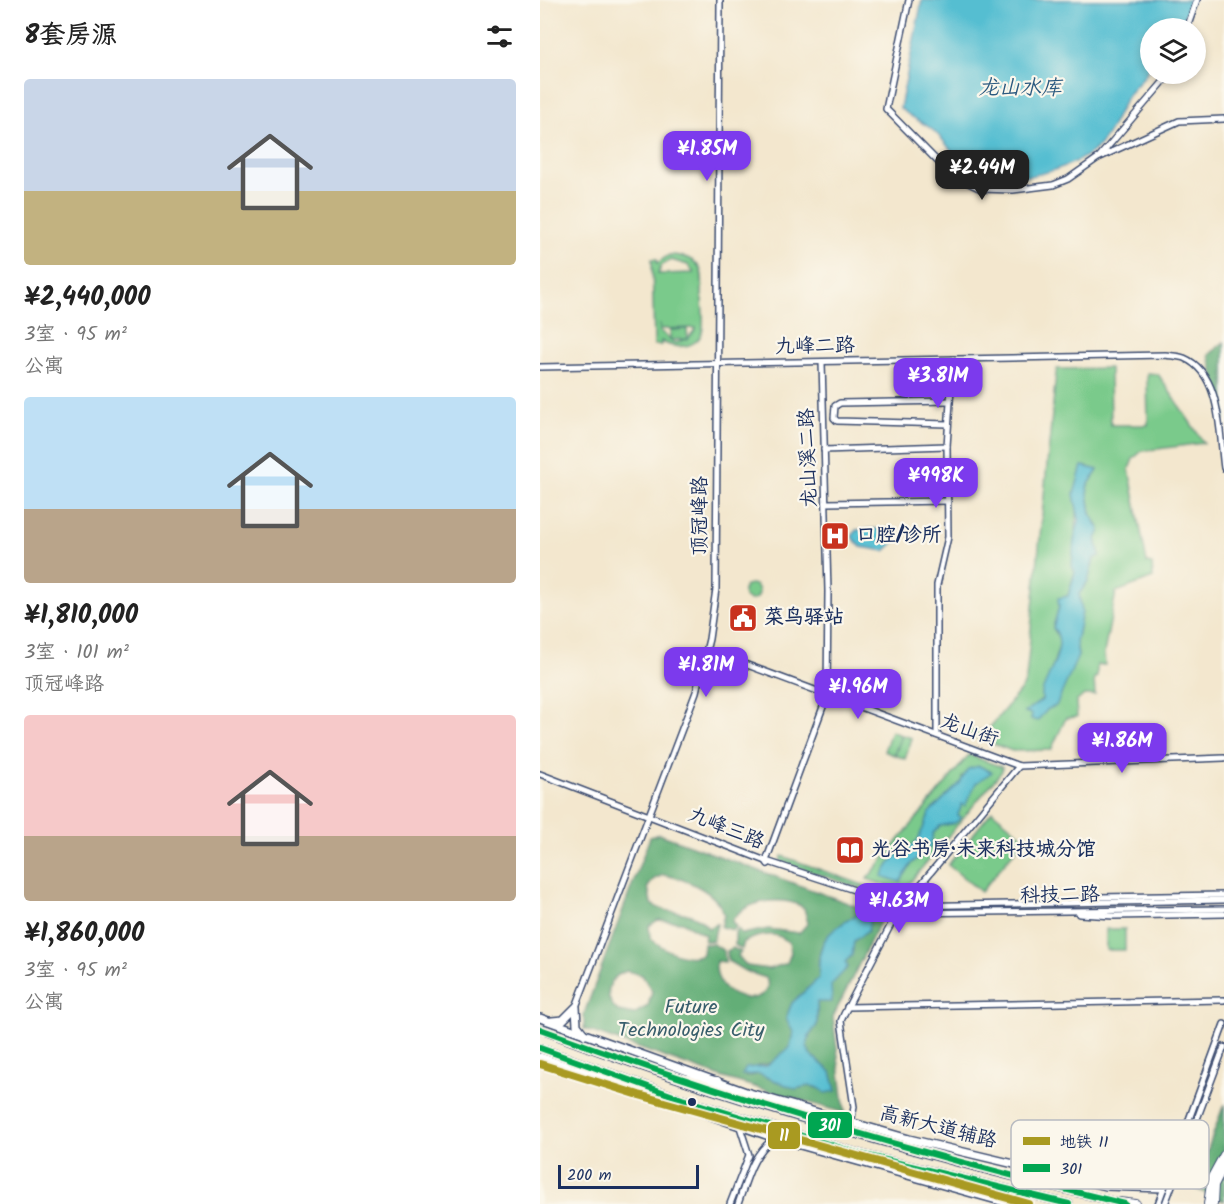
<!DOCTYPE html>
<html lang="zh">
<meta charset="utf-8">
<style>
:root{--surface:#fff;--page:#f2f2f2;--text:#222;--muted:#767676;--accent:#7c3aed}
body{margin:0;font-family:Kalam,"LXGW WenKai TC",sans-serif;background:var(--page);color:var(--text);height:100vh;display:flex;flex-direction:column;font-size:22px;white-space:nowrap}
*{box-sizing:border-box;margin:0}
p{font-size:20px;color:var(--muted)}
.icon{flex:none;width:33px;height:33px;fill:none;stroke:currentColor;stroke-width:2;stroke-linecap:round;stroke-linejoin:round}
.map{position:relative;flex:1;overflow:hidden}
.side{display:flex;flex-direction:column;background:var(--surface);width:540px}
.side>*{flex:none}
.buttons{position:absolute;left:600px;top:18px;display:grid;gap:12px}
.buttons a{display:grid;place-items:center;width:66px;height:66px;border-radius:50%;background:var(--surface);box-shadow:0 3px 9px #0003;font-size:30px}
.scale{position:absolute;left:18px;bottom:15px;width:141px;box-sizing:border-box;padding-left:6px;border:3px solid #1b2f5e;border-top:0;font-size:16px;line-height:21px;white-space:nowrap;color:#1b2f5e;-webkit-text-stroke:4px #fbf7ec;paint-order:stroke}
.price{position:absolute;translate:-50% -51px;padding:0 14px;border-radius:12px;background:var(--accent);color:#fff;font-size:20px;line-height:39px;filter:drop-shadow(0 2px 3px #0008)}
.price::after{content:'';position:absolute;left:50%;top:36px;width:18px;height:14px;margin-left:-9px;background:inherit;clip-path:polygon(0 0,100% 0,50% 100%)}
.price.selected{background:#222;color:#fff}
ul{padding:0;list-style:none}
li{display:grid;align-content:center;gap:12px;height:318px;padding:0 24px}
li span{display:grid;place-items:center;height:186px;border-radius:6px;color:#555}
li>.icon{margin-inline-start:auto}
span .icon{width:108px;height:108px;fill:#fffc;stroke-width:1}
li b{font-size:26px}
h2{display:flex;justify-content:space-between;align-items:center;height:72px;padding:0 24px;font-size:26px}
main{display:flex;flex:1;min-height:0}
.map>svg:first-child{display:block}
.green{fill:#7aca8b;stroke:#4a7c74;stroke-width:1.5;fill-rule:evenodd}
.forest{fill:#63ae77;stroke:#3f6e6a;stroke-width:1.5;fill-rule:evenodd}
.water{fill:#54bed1;stroke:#387698;stroke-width:1.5}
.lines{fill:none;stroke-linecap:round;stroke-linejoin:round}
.minor-casing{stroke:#3b4b6f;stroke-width:8}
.major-casing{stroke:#3b4b6f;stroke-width:10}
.highway-casing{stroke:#3b4b6f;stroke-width:10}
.minor{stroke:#fff;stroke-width:5}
.major{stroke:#fff;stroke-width:7}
.highway{stroke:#fff;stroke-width:8}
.bus-1-casing{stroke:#fbf7ec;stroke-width:10}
.bus-1{stroke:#00a651;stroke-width:6}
.metro-1-casing{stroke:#fbf7ec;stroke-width:12}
.metro-1{stroke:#a99a21;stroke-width:8}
.bus-dot{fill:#1b2f5e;stroke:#fbf7ec;stroke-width:2}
.labels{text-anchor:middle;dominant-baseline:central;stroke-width:4.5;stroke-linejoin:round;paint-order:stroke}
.street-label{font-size:20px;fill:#1b2f5e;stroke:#fbf7ec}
.poi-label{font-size:20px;font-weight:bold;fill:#1b2f5e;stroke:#fbf7ec;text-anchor:start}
.park-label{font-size:20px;fill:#385e6c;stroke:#fbf7ec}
.water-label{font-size:21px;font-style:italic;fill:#2c5a80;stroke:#fbf7ec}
.key{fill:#fbf7ec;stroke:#b8bbc1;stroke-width:1.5}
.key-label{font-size:16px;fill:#1b2f5e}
.line-badge{stroke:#fbf7ec;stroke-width:2}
.badge-label{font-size:16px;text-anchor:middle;font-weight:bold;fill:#fff}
</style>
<main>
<section class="side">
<h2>8套房源<svg class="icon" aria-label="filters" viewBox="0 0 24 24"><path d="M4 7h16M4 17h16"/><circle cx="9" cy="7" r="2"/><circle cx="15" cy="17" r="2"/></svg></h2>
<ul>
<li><span style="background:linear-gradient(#c9d6e8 60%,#c2b280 0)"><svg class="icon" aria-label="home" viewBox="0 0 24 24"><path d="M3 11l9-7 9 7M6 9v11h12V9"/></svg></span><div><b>¥2,440,000</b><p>3室 · 95 m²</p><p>公寓</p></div></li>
<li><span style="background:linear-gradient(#bfe0f5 60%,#b9a48a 0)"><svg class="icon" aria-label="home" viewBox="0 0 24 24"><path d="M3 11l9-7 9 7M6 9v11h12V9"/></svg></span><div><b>¥1,810,000</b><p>3室 · 101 m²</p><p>顶冠峰路</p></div></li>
<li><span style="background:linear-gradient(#f6c9c9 65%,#b9a48a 0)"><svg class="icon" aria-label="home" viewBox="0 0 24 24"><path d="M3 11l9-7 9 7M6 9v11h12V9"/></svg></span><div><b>¥1,860,000</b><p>3室 · 95 m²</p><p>公寓</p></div></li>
</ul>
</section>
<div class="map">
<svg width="684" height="1204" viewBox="0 0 684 1204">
<rect width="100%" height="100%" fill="#fbf7ec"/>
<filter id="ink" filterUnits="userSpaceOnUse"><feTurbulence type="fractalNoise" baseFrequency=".0167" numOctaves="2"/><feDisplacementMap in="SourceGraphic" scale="12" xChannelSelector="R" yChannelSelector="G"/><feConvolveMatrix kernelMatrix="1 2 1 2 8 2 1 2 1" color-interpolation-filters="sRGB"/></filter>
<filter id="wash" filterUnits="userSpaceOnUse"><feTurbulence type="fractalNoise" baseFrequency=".008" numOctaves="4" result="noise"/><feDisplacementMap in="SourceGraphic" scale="24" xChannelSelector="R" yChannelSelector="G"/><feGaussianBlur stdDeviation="1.35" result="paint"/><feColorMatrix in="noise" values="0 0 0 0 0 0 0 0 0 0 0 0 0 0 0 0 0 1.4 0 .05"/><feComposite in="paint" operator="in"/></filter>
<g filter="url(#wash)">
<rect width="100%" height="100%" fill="#f3e7ce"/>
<g class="green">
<path d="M129 255C141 255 152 257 159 267 164 274 162 286 162 295 162 306 164 318 163 328 160 349 135 350 121 341V345H114L112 259H117V263ZM131 260 148 265 154 273 118 274 122 265ZM120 324 121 329 156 328 148 339 147 329 130 330V340L147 339 135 343 120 331Z"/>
<path d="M570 368 571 425H608L607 373 618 374 664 443 602 451 593 459 589 469 607 563 612 564 613 578 576 592 564 653 565 665H557V677L554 678 555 695H544L536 702 537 717 526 718 511 750 472 751 427 734 429 729 446 732 483 687 486 679 516 373 517 369ZM543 466 558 470 547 487 551 513 560 530 556 539 560 555 554 558 548 581 539 594 542 612 536 642 538 656 492 714 486 712 502 700 519 646V638L513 628 519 607V598L528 596 535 571C530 566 541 480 543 466Z"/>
<circle cx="211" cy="592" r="8"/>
<path d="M351 731 361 735 354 755 344 751Z"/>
<path d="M362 735 372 738 365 759 355 755Z"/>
<path d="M429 755 462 767V771L363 891 327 879ZM439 766 451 772 436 783 425 805 422 803 418 815 420 817 415 823 399 826 393 833 390 847 372 863 364 876H343L354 857 367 850 378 840 390 812 421 783 422 777Z"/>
<path d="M452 811 485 838 441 892 408 865Z"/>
<path d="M242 856 351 895 350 898 240 861Z"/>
<rect x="566" y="929" width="19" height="21"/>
</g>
<g class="forest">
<path d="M684 342V420L669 355Z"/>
<path d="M119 834 343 916 293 1017 305 1113 184 1078 44 1029V1014L110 837ZM123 875C145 878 178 892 184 915L181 927 193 930 196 927 192 921C203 900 246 895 264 908L268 923 259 933 228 929 202 934 198 929 195 932V945L202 949 204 942C218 935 237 930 249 943L251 953 247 963 229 969 207 966 198 956 201 952 193 948 187 951 188 961 205 971 226 978C238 1006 173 1009 176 961L185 962 184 951 173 944H164L163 954C147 962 122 949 110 938L109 926 118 920 142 922 165 935 164 941H173L177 924 168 928C150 904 127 918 111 903L108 887 114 879ZM318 914 328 931 314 941 312 955 305 962 308 967 294 980 277 1002V1025L269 1036 267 1046 270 1054 291 1072 296 1091 267 1086 256 1089 219 1074 206 1077 219 1065C234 1066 257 1048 253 1032 252 1027 248 1023 246 1019L252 1003 279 978C275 941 288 932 318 914ZM87 971 102 975 112 991 108 1006 94 1014 78 1011C62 998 67 977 87 971Z"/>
<path d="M684 1104V1201L654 1188Z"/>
</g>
<g class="water">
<path d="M382 0H651L640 28H610C610 39 614 55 610 65 605 80 594 85 587 97 576 114 570 138 553 151 528 171 467 187 436 172 416 163 407 140 390 128 380 121 370 117 360 108Z"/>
<path d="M542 466 558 470 547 487 551 514 560 530 556 539 560 556 554 558 548 581 539 594 542 612 536 642 538 656 516 706 508 709 497 721 491 719 492 714 485 712 502 700V692C508 674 529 643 513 628L519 607 518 598 528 596 535 572 532 566 534 540 539 520 534 494Z"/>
<path d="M352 528 358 533 357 540 345 551 321 547 312 537 316 530Z"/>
<path d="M439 766 452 772 436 783 425 806 422 804 418 815 421 818 415 823 400 826 393 833 390 847 372 863 360 882 342 876 354 857 367 850 378 840 390 812 420 783 428 769Z"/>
<path d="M318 914 330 919 328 931 314 941 312 955 305 962 308 967 291 985 292 1002H277V1025L269 1036 267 1046 270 1054 291 1072 296 1091 285 1093C277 1083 267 1086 256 1089L219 1074 202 1075 206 1068 227 1066 250 1047 253 1032 246 1018 252 1003 279 978C277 939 286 933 318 914Z"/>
</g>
</g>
<g filter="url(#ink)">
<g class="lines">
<g class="minor-casing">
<g id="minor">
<path d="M369 0 346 109 411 175 441 189 473 190 513 185 528 179 558 158 639 121 684 119"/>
<path d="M647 28 657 0"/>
<path d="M559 157 630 74"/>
<path d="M0 367 625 355C631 356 638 356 644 358 682 374 679 434 684 468"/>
<path d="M408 424 297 421 294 418 295 406 300 403 410 401"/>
<path d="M284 450 407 446"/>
<path d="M286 503 408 501"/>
<path d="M167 650 479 766 684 758"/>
<path d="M397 735V585L408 537 407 446 413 359"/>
<path d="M0 774 226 861 363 906 684 900"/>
<path d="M228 864 226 861 287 696 288 591 282 362"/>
<path d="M533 901 558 897 684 895"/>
<path d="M357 913 684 909"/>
<path d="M539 914 574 916 684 914"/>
<path d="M36 1007 156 692 169 639 176 589 180 0"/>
<path d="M307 1007 684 1000"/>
<path d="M311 1123 314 1107 301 1021 304 1014 357 913 479 766"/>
<path d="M190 1204 209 1155 200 1127"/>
<path d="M198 1204C207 1179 212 1153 235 1138"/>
<path d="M618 1204 684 1024"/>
<path d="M625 1204 684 1047"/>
</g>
</g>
<g class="major-casing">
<g id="major">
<path d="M0 1018 206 1092 369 1139 566 1186 623 1188"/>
<path d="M12 1021 23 1020 36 1007 37 1025 45 1035"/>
<path d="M0 1057 235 1138 471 1204"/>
</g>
</g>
<g class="highway-casing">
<g id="highway">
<path d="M0 1029C190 1102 387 1157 585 1204"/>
<path d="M0 1048 142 1099 321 1154 529 1204"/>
<path d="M146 1079 177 1081"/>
<path d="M579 1202 596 1204"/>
<path d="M668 1204 672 1177 684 1155"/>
<path d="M673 1204 674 1185 684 1165"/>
</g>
</g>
<use href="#minor" class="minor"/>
<use href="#major" class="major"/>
<use href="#highway" class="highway"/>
<g class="bus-1-casing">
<g id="bus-1">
<path d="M0 1029C192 1100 387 1156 585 1204"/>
<path d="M0 1048 142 1099 321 1154 529 1204"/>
</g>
</g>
<use href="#bus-1" class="bus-1"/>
<g class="metro-1-casing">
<path id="metro-1" d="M0 1064 99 1095 489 1204"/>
</g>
<use href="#metro-1" class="metro-1"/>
</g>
</g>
<defs>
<g id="hospital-square" transform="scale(1.5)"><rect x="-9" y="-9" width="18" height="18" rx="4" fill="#c8321e" stroke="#fbf7ec"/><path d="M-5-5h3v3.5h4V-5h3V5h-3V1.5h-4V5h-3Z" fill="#fff"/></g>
<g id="civic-square" transform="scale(1.5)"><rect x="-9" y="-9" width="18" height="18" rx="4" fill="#c8321e" stroke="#fbf7ec"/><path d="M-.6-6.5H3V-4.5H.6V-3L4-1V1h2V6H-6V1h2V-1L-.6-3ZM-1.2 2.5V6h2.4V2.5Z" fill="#fff"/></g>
<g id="library-square" transform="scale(1.5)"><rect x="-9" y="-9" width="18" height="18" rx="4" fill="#c8321e" stroke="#fbf7ec"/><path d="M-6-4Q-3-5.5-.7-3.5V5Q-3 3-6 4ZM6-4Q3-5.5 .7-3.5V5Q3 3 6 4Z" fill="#fff"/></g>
</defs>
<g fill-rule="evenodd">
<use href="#hospital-square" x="295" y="536"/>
<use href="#civic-square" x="203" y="618"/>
<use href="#library-square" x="310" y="850"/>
</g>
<circle class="bus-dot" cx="152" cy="1102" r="5"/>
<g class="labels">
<g class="street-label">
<text transform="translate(275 347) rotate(-1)">九峰二路</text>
<text transform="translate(269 458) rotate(-92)">龙山溪二路</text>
<text transform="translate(161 516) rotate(-90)">顶冠峰路</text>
<text transform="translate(429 731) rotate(20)">龙山街</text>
<text transform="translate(186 829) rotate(22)">九峰三路</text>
<text transform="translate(520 896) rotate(-1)">科技二路</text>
<text transform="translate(398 1128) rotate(14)">高新大道辅路</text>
</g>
<g class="poi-label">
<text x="316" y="536">口腔/诊所</text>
<text x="224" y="618">菜鸟驿站</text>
<text x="331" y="850">光谷书房·未来科技城分馆</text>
</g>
<g class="park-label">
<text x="151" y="1008">Future<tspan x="151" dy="23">Technologies City</tspan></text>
</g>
<g class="water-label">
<text x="480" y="88">龙山水库</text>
</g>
</g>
<rect x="471" y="1120" width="198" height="69" rx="9" class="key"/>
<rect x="483" y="1137" width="27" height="8" fill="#a99a21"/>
<rect x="483" y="1164" width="27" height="8" fill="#00a651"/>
<g class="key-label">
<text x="520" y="1147">地铁 11</text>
<text x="520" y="1174">301</text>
</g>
<g class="line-badge">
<rect x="267" y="1111" width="46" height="28" rx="6" fill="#00a651"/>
<rect x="227" y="1121" width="34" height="29" rx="6" fill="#a99a21"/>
</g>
<g class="badge-label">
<text x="290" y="1131">301</text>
<text x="244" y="1141">11</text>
</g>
</svg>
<div class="buttons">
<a><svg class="icon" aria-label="layers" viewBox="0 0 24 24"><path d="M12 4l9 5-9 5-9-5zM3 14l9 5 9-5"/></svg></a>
</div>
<div class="scale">200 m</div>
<b class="price" style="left:167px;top:182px">¥1.85M</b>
<b class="price selected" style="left:442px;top:201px">¥2.44M</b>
<b class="price" style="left:398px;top:409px">¥3.81M</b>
<b class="price" style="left:396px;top:509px">¥998K</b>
<b class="price" style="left:166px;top:698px">¥1.81M</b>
<b class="price" style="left:318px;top:720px">¥1.96M</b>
<b class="price" style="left:582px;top:774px">¥1.86M</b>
<b class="price" style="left:359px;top:934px">¥1.63M</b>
</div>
</main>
